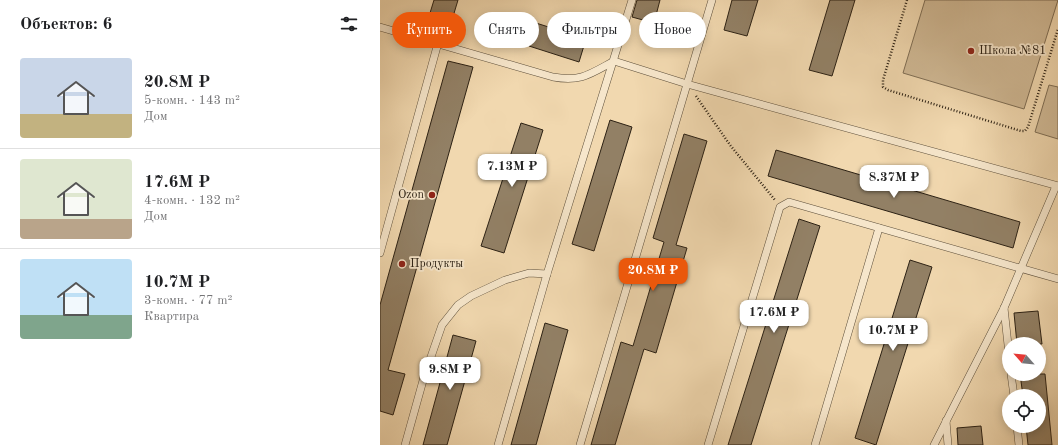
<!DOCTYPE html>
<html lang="ru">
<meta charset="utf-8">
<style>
:root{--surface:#fff;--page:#f6f6f6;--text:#202124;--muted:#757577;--line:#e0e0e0;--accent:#ea580c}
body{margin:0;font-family:"Old Standard TT",serif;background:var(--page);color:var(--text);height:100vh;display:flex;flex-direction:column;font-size:15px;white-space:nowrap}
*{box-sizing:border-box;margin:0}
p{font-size:13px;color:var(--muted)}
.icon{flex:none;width:22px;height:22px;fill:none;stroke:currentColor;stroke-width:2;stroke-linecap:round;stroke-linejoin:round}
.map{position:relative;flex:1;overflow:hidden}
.panel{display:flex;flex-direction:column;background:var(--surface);width:380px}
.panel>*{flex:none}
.banner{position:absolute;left:12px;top:12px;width:380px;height:36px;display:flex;gap:8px}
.needle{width:26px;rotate:297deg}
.fabs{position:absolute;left:622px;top:337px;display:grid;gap:8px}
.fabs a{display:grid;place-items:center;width:44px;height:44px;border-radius:50%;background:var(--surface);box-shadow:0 2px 10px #0003;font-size:20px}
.price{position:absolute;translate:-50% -34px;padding:0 9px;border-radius:8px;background:#fff;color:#222;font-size:13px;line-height:26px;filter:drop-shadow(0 1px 2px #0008)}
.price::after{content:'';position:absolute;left:50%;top:24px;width:12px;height:9px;margin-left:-6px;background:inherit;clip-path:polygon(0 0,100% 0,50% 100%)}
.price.selected{background:var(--accent);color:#fff}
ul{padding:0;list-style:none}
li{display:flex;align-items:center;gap:12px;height:100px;padding:0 20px}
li+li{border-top:1px solid var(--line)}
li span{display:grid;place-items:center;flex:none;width:112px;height:80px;border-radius:4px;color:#555}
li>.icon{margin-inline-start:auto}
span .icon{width:48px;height:48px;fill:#fffc;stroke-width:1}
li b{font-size:17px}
h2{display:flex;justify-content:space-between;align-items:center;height:48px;padding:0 20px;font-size:17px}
.pill{padding:0 14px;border-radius:18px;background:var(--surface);box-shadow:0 2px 10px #0003;font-size:14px;line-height:36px}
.pill.selected{background:var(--accent);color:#fff}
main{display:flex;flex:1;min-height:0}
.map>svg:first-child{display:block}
.green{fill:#d0b995;stroke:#7e6d54}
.building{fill:#928065;stroke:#2c2114}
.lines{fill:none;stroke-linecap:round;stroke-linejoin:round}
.lane-casing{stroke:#5d4f3b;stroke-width:8}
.path{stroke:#2c2114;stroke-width:2.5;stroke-dasharray:1 2;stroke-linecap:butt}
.lane{stroke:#f6e6cb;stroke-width:7}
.poi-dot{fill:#8f2418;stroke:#f6e6cb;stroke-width:1.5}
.labels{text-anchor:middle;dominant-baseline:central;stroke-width:3.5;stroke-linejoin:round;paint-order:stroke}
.poi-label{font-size:12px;fill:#2c2114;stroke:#f6e6cb;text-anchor:start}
</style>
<main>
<section class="panel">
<h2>Объектов: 6<svg class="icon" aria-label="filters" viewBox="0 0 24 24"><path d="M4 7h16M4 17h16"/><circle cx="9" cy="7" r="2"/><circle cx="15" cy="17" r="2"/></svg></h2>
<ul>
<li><span style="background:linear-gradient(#c9d6e8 70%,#c2b280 0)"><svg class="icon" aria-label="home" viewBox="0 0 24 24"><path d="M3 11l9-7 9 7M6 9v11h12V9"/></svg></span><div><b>20.8M ₽</b><p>5-комн. · 143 m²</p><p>Дом</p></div></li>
<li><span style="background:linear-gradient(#dfe7d0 75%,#b9a48a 0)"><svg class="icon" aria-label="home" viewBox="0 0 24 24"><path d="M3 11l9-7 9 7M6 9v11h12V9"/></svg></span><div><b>17.6M ₽</b><p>4-комн. · 132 m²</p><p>Дом</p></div></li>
<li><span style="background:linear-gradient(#bfe0f5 70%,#7fa58c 0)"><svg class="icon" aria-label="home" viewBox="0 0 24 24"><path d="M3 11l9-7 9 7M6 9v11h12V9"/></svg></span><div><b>10.7M ₽</b><p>3-комн. · 77 m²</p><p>Квартира</p></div></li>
</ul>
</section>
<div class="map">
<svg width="678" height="445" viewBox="0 0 678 445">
<rect width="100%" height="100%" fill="#f1d8af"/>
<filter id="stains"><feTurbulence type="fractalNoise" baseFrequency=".005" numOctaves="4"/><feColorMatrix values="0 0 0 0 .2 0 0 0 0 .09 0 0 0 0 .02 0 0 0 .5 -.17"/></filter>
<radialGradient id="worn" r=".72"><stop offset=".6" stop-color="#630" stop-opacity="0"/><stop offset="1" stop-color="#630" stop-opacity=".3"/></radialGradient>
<g class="green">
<path d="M545 0H678L644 109 523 73Z"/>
<path d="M669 85 678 87V139L655 132Z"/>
</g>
<g class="building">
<path d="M54 0H78L72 20 50 13Z"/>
<path d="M257 0H280L274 23 252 17Z"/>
<path d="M352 0H378L367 36 344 30Z"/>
<path d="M450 0H475L452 76 429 70Z"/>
<path d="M156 23 206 39 199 62 149 46Z"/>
<path d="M68 61 93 67 8 370 25 374 13 415 0 411V305Z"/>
<path d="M230 120 252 127 214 251 192 244Z"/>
<path d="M141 123 163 130 124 253 101 246Z"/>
<path d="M304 134 327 141 296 245 307 248 276 353 264 349 235 445H211L241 342 253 346 284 242 273 238Z"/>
<path d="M396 150 640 222 633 248 388 176Z"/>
<path d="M419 219 440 226 371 445H348Z"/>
<path d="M530 260 552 267 496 445 475 438Z"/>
<path d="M658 311 662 344H637L634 313Z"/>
<path d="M165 323 188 330 156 445H131Z"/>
<path d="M73 335 96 341 67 445H43Z"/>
<path d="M640 374H665L672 445H648L646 426H659V396H643Z"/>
<path d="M601 426 603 445H578L577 428Z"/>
</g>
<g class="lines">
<g class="lane-casing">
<g id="lane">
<path d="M0 27 173 77C201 82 210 74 234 61L307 84 678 186"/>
<path d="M0 253 58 43"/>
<path d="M624 308 629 354"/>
<path d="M631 374 634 396"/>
<path d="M566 421 568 445"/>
<path d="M637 426 639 445"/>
<path d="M25 445 44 377 62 325 78 305 91 296 125 280 149 273 167 274"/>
<path d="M118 445 167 274 252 0"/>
<path d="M200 445 332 0"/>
<path d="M328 445 400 207 409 202 678 279"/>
<path d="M435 445 499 228"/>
<path d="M554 445 624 308 676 186"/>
</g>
</g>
<g class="path">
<path d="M527 0 503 80V87L508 90 641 131H645L648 127 678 29"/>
<path d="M316 96 350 145 395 200"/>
</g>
<use href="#lane" class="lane"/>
</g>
<g class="poi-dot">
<circle cx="591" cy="51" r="4"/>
<circle cx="52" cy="195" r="4"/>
<circle cx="22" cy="264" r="4"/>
</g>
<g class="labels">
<g class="poi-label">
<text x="599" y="51">Школа №81</text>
<text x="44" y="195" text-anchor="end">Ozon</text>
<text x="30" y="264">Продукты</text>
</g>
</g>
<rect width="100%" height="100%" filter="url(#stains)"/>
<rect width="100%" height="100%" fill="url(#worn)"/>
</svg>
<div class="fabs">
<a><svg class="needle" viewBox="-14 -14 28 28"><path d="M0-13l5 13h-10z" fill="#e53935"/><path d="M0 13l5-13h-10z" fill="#757577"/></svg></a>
<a><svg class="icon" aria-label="locate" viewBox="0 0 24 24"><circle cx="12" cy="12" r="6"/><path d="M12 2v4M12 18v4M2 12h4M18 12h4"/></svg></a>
</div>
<b class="price" style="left:132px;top:188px">7.13M ₽</b>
<b class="price" style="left:514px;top:199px">8.37M ₽</b>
<b class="price selected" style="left:273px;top:292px">20.8M ₽</b>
<b class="price" style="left:394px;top:334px">17.6M ₽</b>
<b class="price" style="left:513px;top:352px">10.7M ₽</b>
<b class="price" style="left:70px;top:391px">9.8M ₽</b>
<div class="banner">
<a class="pill selected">Купить</a>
<a class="pill">Снять</a>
<a class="pill">Фильтры</a>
<a class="pill">Новое</a>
</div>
</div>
</main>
